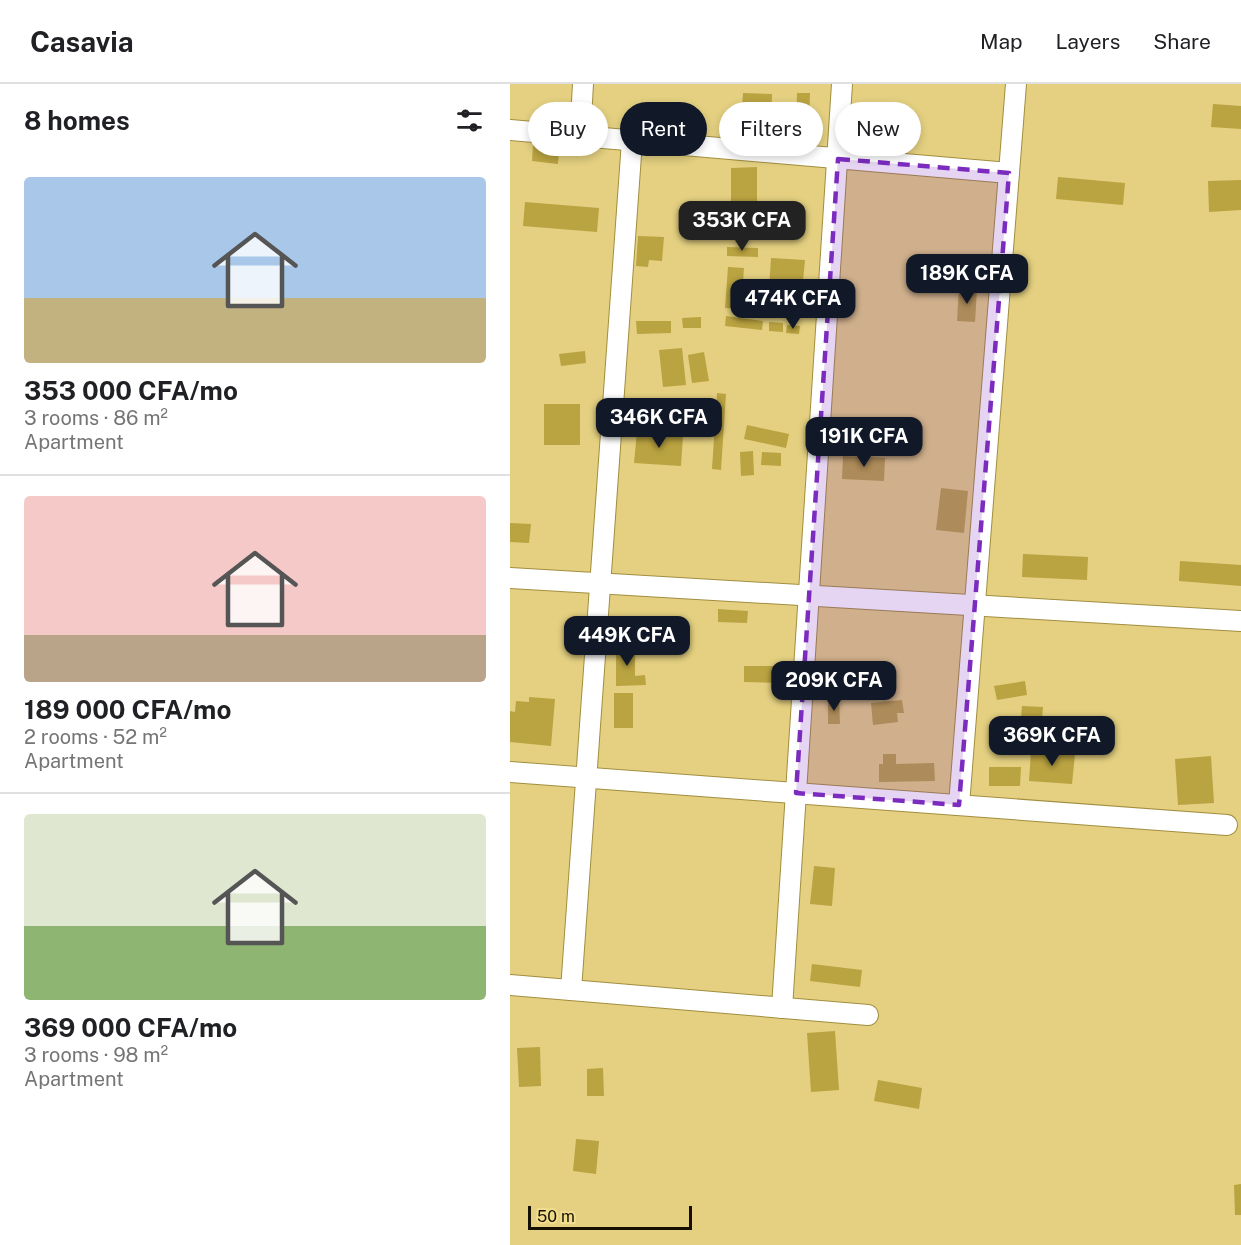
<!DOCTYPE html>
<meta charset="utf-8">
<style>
:root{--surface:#fff;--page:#f6f6f6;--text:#202124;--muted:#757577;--line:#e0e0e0;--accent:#111827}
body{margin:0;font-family:"Public Sans",sans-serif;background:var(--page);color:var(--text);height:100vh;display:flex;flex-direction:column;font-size:22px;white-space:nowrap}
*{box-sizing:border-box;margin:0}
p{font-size:20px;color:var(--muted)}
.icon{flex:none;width:33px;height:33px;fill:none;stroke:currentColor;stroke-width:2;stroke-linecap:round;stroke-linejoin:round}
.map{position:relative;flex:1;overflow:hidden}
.side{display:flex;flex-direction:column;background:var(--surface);width:510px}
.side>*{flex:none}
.top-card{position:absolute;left:18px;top:18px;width:570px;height:54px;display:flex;gap:12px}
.scale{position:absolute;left:18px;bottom:15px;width:164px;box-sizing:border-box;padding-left:6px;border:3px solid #150f00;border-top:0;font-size:16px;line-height:21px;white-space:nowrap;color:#150f00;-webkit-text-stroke:4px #f1dd8d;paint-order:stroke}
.price{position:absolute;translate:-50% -51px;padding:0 14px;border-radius:12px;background:var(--accent);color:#fff;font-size:20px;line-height:39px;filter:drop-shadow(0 2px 3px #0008)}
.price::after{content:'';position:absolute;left:50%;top:36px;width:18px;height:14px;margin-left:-9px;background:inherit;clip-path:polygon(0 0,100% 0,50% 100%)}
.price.selected{background:#222;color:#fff}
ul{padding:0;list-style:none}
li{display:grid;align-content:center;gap:12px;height:318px;padding:0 24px}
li+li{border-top:2px solid var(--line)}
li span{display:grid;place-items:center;height:186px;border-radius:6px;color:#555}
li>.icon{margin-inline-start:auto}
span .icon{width:108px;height:108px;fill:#fffc;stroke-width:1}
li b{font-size:26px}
h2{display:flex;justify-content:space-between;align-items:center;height:72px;padding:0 24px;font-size:26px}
.tag{padding:0 21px;border-radius:27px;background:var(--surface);box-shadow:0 3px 9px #0003;font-size:21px;line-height:54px}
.tag.selected{background:var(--accent);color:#fff}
header{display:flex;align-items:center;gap:36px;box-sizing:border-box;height:84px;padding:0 30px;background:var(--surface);border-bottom:2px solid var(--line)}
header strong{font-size:28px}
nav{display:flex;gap:33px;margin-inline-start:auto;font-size:21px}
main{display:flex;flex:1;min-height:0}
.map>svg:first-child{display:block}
.building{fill:#baa341}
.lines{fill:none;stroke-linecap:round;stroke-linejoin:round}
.minor-casing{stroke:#a18e3e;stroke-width:22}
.minor{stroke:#fff;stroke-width:20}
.marked{fill:#7b2cbf;fill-opacity:0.2;stroke:#7b2cbf;stroke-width:4.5;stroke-dasharray:12 8;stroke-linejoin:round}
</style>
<header>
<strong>Casavia</strong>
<nav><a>Map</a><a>Layers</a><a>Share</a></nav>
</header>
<main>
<section class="side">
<h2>8 homes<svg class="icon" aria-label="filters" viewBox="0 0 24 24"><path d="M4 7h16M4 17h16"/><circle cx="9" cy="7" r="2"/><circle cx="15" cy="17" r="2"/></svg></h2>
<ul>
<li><span style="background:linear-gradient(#a9c7e8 65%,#c2b280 0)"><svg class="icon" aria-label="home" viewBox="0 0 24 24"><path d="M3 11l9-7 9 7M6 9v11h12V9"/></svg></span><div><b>353 000 CFA/mo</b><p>3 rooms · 86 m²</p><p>Apartment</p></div></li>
<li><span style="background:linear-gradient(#f6c9c9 75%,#b9a48a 0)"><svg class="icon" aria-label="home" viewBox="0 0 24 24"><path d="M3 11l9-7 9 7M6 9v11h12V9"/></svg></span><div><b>189 000 CFA/mo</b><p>2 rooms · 52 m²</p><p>Apartment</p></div></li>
<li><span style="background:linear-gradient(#dfe7d0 60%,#8fb573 0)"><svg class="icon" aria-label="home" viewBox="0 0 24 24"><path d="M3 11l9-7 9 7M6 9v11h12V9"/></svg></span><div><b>369 000 CFA/mo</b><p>3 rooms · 98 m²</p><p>Apartment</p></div></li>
</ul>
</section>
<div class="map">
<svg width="731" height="1161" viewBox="0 0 731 1161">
<rect width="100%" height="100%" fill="#e4d080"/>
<g class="building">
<path d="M233 9 262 10 261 44 231 43Z"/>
<path d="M287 9H300L299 39H286Z"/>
<path d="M703 20 731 22V45L701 43Z"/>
<path d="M23 62 49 64 48 80 22 77Z"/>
<path d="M247 83V128L221 129V84Z"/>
<path d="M548 93 615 99 613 121 546 115Z"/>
<path d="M731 96V126L699 128 698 97Z"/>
<path d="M15 118 89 124 87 148 13 142Z"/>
<path d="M128 152 154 153 152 177 139 176 138 183 126 182Z"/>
<path d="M217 163 248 164V173L217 172Z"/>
<path d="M261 174 295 176 292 207 259 205Z"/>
<path d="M218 183 234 184 231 225 215 224Z"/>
<path d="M449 203 467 205 465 238 447 237Z"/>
<path d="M216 232 253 237 252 246 215 242Z"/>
<path d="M191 233V244H173L172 234Z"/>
<path d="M126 237H161V249L127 250Z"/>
<path d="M259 238 273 239V248L259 247Z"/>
<path d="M277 241 290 242 289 250 276 249Z"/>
<path d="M172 264 176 301 153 303 149 266Z"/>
<path d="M75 267 76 279 51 282 49 270Z"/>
<path d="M194 268 199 297 182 299 178 271Z"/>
<path d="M207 309 216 310 211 386 202 385Z"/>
<rect x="34" y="320" width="36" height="41"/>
<path d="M237 341 279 350 276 364 234 355Z"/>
<path d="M127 347 173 351 171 382 124 379Z"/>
<path d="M243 367 244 391 231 392 230 368Z"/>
<path d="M252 368 271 369V382L251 381Z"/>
<path d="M333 372 375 374 374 397 332 395Z"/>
<path d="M431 404 458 407 454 449 426 446Z"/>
<path d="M0 439 21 440 19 459 0 458Z"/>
<path d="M513 470 578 473 577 496 512 493Z"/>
<path d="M670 477 731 481V502L669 497Z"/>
<path d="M208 525 238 527 237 539 208 538Z"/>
<path d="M106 561H125V592L135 591 136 601 106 602Z"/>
<path d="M234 582H268V599L234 598Z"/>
<path d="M515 597 517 611 487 616 484 602Z"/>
<rect x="104" y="609" width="19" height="35"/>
<path d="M19 613 45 615 41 662 0 658V627L5 628 6 617 19 618Z"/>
<path d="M318 615H329L330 640H318Z"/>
<path d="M392 616 394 629H387L388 638 363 641 361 619Z"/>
<path d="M512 622 533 623 532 636 511 634Z"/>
<path d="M521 667 565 670 562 700 519 697Z"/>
<path d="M373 670H386V680L424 679 425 697 369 698V680H373Z"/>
<path d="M701 672 704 719 668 721 665 675Z"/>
<path d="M479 683H511L510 702H479Z"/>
<path d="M304 782 325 784 322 822 300 820Z"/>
<path d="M302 880 352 886 350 903 300 897Z"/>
<path d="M325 947 329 1006 301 1008 297 949Z"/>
<path d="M30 963 31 1002 9 1003 7 964Z"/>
<path d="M93 984 94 1012H77V985Z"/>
<path d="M368 996 412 1004 409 1025 364 1017Z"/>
<path d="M66 1055 89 1057 86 1090 63 1087Z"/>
<path d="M731 1100V1131H725L724 1101Z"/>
</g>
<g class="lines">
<g class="minor-casing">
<g id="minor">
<path d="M0 46 499 89"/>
<path d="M70 52 73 0"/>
<path d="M0 494 731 537"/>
<path d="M0 688 717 741"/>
<path d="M449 721 506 0"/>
<path d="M0 901 358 931"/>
<path d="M61 906 122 57"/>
<path d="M272 924 332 0"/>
</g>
</g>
<use href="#minor" class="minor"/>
</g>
<path class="marked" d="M328 75 499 89 449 721 286 709Z"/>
</svg>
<div class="scale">50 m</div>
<b class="price selected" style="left:232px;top:168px">353K CFA</b>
<b class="price" style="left:457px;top:221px">189K CFA</b>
<b class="price" style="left:283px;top:246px">474K CFA</b>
<b class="price" style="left:149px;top:365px">346K CFA</b>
<b class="price" style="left:354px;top:384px">191K CFA</b>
<b class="price" style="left:117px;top:583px">449K CFA</b>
<b class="price" style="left:324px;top:628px">209K CFA</b>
<b class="price" style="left:542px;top:683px">369K CFA</b>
<div class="top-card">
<a class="tag">Buy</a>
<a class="tag selected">Rent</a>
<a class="tag">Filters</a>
<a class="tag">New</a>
</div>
</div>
</main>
